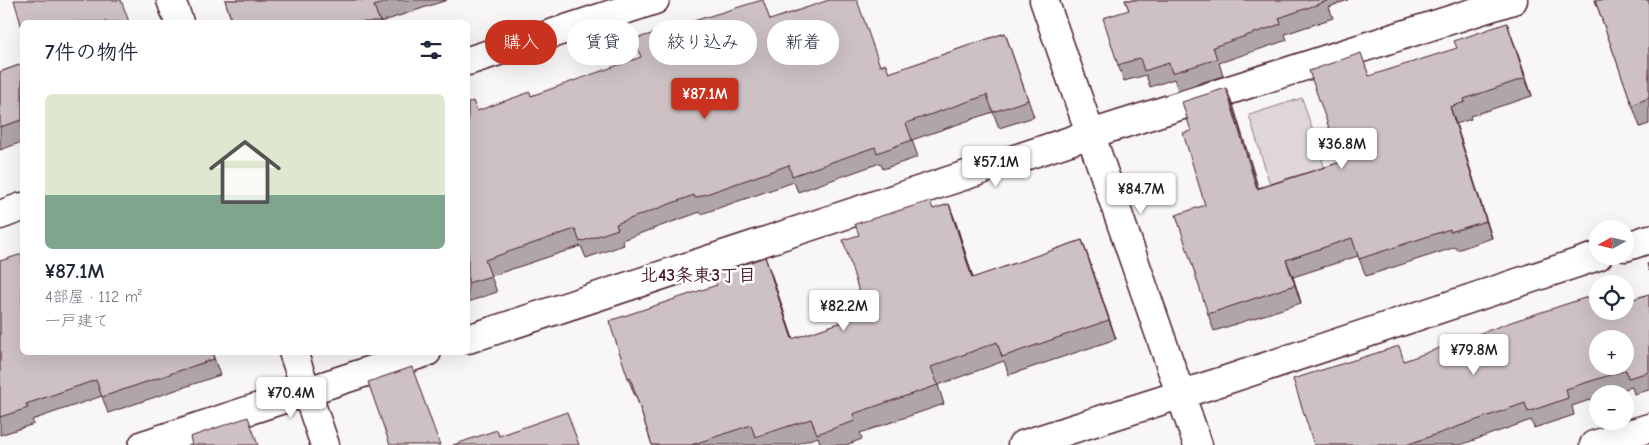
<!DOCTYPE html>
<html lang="ja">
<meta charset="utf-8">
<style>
:root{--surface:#fff;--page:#f6f6f7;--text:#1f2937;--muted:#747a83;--line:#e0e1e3;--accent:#c8321e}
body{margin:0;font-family:"Comic Neue","Klee One",sans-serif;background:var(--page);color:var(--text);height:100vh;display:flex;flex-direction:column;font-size:19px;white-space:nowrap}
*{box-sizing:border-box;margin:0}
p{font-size:16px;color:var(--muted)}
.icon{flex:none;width:28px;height:28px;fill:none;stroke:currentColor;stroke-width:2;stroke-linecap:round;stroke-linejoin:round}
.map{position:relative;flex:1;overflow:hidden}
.details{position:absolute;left:20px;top:20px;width:450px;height:335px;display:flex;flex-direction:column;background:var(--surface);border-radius:8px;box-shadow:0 5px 20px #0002}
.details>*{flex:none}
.top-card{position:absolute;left:485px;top:20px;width:475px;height:45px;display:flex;gap:10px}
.needle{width:32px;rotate:262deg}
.tools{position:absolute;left:1589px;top:220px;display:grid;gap:10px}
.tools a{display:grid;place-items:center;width:45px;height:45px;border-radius:50%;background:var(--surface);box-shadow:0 5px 20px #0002;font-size:25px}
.price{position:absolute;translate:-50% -42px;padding:0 11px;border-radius:5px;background:#fff;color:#222;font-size:16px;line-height:32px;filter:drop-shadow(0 1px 2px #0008)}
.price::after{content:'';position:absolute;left:50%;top:30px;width:15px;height:11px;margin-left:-8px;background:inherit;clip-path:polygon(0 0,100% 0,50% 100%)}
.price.active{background:var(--accent);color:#fff}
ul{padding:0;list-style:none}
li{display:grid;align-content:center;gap:10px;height:265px;padding:0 25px}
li+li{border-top:1px solid var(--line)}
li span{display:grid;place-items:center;height:155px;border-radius:8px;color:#555}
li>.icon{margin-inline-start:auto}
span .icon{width:90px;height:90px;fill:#fffc;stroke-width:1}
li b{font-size:21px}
h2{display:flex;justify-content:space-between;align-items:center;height:60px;padding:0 25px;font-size:21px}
.pill{padding:0 18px;border-radius:22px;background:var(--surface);box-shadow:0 5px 20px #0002;font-size:18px;line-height:45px}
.pill.active{background:var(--accent);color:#fff}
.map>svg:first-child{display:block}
.green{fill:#ded6d9;stroke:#947a82}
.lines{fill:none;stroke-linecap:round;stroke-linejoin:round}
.minor-casing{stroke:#4a1f2b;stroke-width:31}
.minor{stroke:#fff;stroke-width:28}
.wall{fill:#b0a6a9;stroke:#4a1f2b}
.shaded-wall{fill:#908789;stroke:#4a1f2b}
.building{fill:#cdc1c4;stroke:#4a1f2b;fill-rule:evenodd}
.labels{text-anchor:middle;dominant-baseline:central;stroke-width:5;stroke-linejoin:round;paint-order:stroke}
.neighbourhood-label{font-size:18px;font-weight:bold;fill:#4a1f2b;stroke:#fff}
</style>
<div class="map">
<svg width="1649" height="445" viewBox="0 0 1649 445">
<rect width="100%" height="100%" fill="#f8f6f7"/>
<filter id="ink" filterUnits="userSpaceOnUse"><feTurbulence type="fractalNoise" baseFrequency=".02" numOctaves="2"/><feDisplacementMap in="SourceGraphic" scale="10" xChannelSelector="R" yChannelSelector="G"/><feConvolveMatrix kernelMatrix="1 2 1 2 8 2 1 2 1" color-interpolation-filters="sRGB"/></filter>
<g filter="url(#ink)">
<path class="green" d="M1302 98 1326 172 1272 191 1249 115Z"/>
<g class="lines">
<g class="minor-casing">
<g id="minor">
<path d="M171 0 179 22"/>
<path d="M1044 0 1198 445"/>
<path d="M468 61 655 0"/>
<path d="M0 215 22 207"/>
<path d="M1625 247 1649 239"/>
<path d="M468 339 1091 134 1513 0"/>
<path d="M293 352 325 445"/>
<path d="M143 445 427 352"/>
<path d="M1022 445 1223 381 1598 256"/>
<path d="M1594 445 1649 428"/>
</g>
</g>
<use href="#minor" class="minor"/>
</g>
<g class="wall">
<path d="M225 0H447L381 22H232Z"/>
<path d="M1125 0H1348L1329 7 1333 18 1285 34 1287 40 1219 63 1223 76 1178 90 1174 79 1150 87 1146 75 1124 81 1118 65 1129 10Z"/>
<path d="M1595 0H1649V124L1640 127Z"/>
<path d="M771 20 880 66 890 73 1005 33 1034 117 999 128 993 112 912 140 918 157 883 169 880 163 798 192 794 182 701 214 700 212 622 240 624 245 586 258 581 246 491 276 497 292 468 302V103L477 111 531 96Z"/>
<path d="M1513 40 1532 96 1470 116 1471 119 1456 124 1492 238 1457 250 1456 247 1366 276 1358 256 1293 277 1301 303 1214 331 1208 314 1205 205 1191 131 1233 105 1258 188 1341 162 1370 76Z"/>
<path d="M22 64V142L0 150V72Z"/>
<path d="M949 204 956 223 973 278 1082 240 1116 339 1009 375 1004 361 938 385 944 404 860 433 862 439 846 445H821L818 437 794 445H758L757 444 753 445H652L636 396H635L628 378 772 276 793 339 866 314 859 235Z"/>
<path d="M0 261 212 352 220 375 108 413 102 396 32 420 34 424 0 435Z"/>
<path d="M1649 294V390L1634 394 1632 387 1609 394H1598V397L1572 406 1574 415 1534 428 1531 420 1460 445H1314L1404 361 1597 311Z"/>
</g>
<g class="shaded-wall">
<path d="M1507 23 1513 40 1532 96 1525 78Z"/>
<path d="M1226 88 1233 105 1264 206 1257 189Z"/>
<path d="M1450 107 1456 124 1492 238 1486 221Z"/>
<path d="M949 204 956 223 979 297 972 278Z"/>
<path d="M1082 240 1089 259 1116 339 1109 320Z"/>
<path d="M765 257 772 276 799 358 792 339Z"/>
<path d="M1286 260 1293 277 1301 303 1295 285Z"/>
</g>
<g class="building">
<path d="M14 0H121L129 22H22V28Z"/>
<path d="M225 0H393L374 6 380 22H232Z"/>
<path d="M762 0H763L770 20 829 0H857L880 66 886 64 889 73 1005 33 1028 100 993 112 987 95 906 123 912 140 877 153 875 147 792 176 789 165 695 198 694 195 616 224 618 229 580 242 575 229 485 260 491 276 468 283V103L473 101 477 111 530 92 531 96 641 57 635 39Z"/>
<path d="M1125 0H1327V1L1279 18 1281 24 1213 47 1217 59 1172 73 1169 63 1144 71 1140 58 1118 65 1103 18 1129 10Z"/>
<path d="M1595 0H1649V98L1632 105Z"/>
<path d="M1507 23 1525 78 1464 99 1465 102 1450 107 1486 221 1450 232V229L1359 259 1352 238 1286 260 1295 285 1208 314 1176 215 1205 205 1183 133 1191 131 1182 102 1226 88 1257 189 1341 162 1309 71 1361 53 1369 76 1457 48 1454 41Z"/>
<path d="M22 64V120L0 127V72Z"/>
<path d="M930 201 933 209 949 204 972 278 1082 240 1109 320 1002 357 997 342 931 367 938 385 853 414 855 421 817 434 811 419 755 437 751 425 691 445H652L630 377 628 378 609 321 717 285 713 275 765 257 792 339 866 314 843 240 859 235 855 224Z"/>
<path d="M22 254V352H212L214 359 102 397 96 380 26 404 28 408 0 417V261Z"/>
<path d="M1649 263V271L1647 264Z"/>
<path d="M1649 294V372L1628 378 1626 370 1566 389 1568 398 1528 412 1525 403 1406 445H1314L1293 379 1399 346 1404 361 1514 321 1591 296 1596 312 1625 311V302ZM1598 339H1625V366H1598Z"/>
<path d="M412 367 440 445H390L368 382Z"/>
<path d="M567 412 579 445H453L497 430 499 436Z"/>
<path d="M248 417 258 445H192L190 437Z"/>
</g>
</g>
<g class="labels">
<g class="neighbourhood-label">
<text x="698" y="275">北43条東3丁目</text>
</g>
</g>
</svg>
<div class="tools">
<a><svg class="needle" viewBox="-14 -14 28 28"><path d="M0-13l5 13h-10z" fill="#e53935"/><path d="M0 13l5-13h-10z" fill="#747a83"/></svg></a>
<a><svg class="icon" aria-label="locate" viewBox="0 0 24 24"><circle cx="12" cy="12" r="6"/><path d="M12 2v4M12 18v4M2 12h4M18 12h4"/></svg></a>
<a>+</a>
<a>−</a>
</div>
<b class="price active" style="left:705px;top:120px">¥87.1M</b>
<b class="price" style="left:1342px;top:170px">¥36.8M</b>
<b class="price" style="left:996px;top:188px">¥57.1M</b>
<b class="price" style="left:1141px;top:215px">¥84.7M</b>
<b class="price" style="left:844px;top:332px">¥82.2M</b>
<b class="price" style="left:1474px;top:376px">¥79.8M</b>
<b class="price" style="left:291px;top:419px">¥70.4M</b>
<div class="top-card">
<a class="pill active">購入</a>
<a class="pill">賃貸</a>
<a class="pill">絞り込み</a>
<a class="pill">新着</a>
</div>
<section class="details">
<h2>7件の物件<svg class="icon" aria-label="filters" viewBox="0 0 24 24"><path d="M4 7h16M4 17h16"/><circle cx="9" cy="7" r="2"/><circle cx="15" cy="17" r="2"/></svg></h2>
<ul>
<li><span style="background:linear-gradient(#dfe7d0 65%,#7fa58c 0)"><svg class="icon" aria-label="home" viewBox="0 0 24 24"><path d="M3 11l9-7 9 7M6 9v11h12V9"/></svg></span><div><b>¥87.1M</b><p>4部屋 · 112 m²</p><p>一戸建て</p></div></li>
</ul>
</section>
</div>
